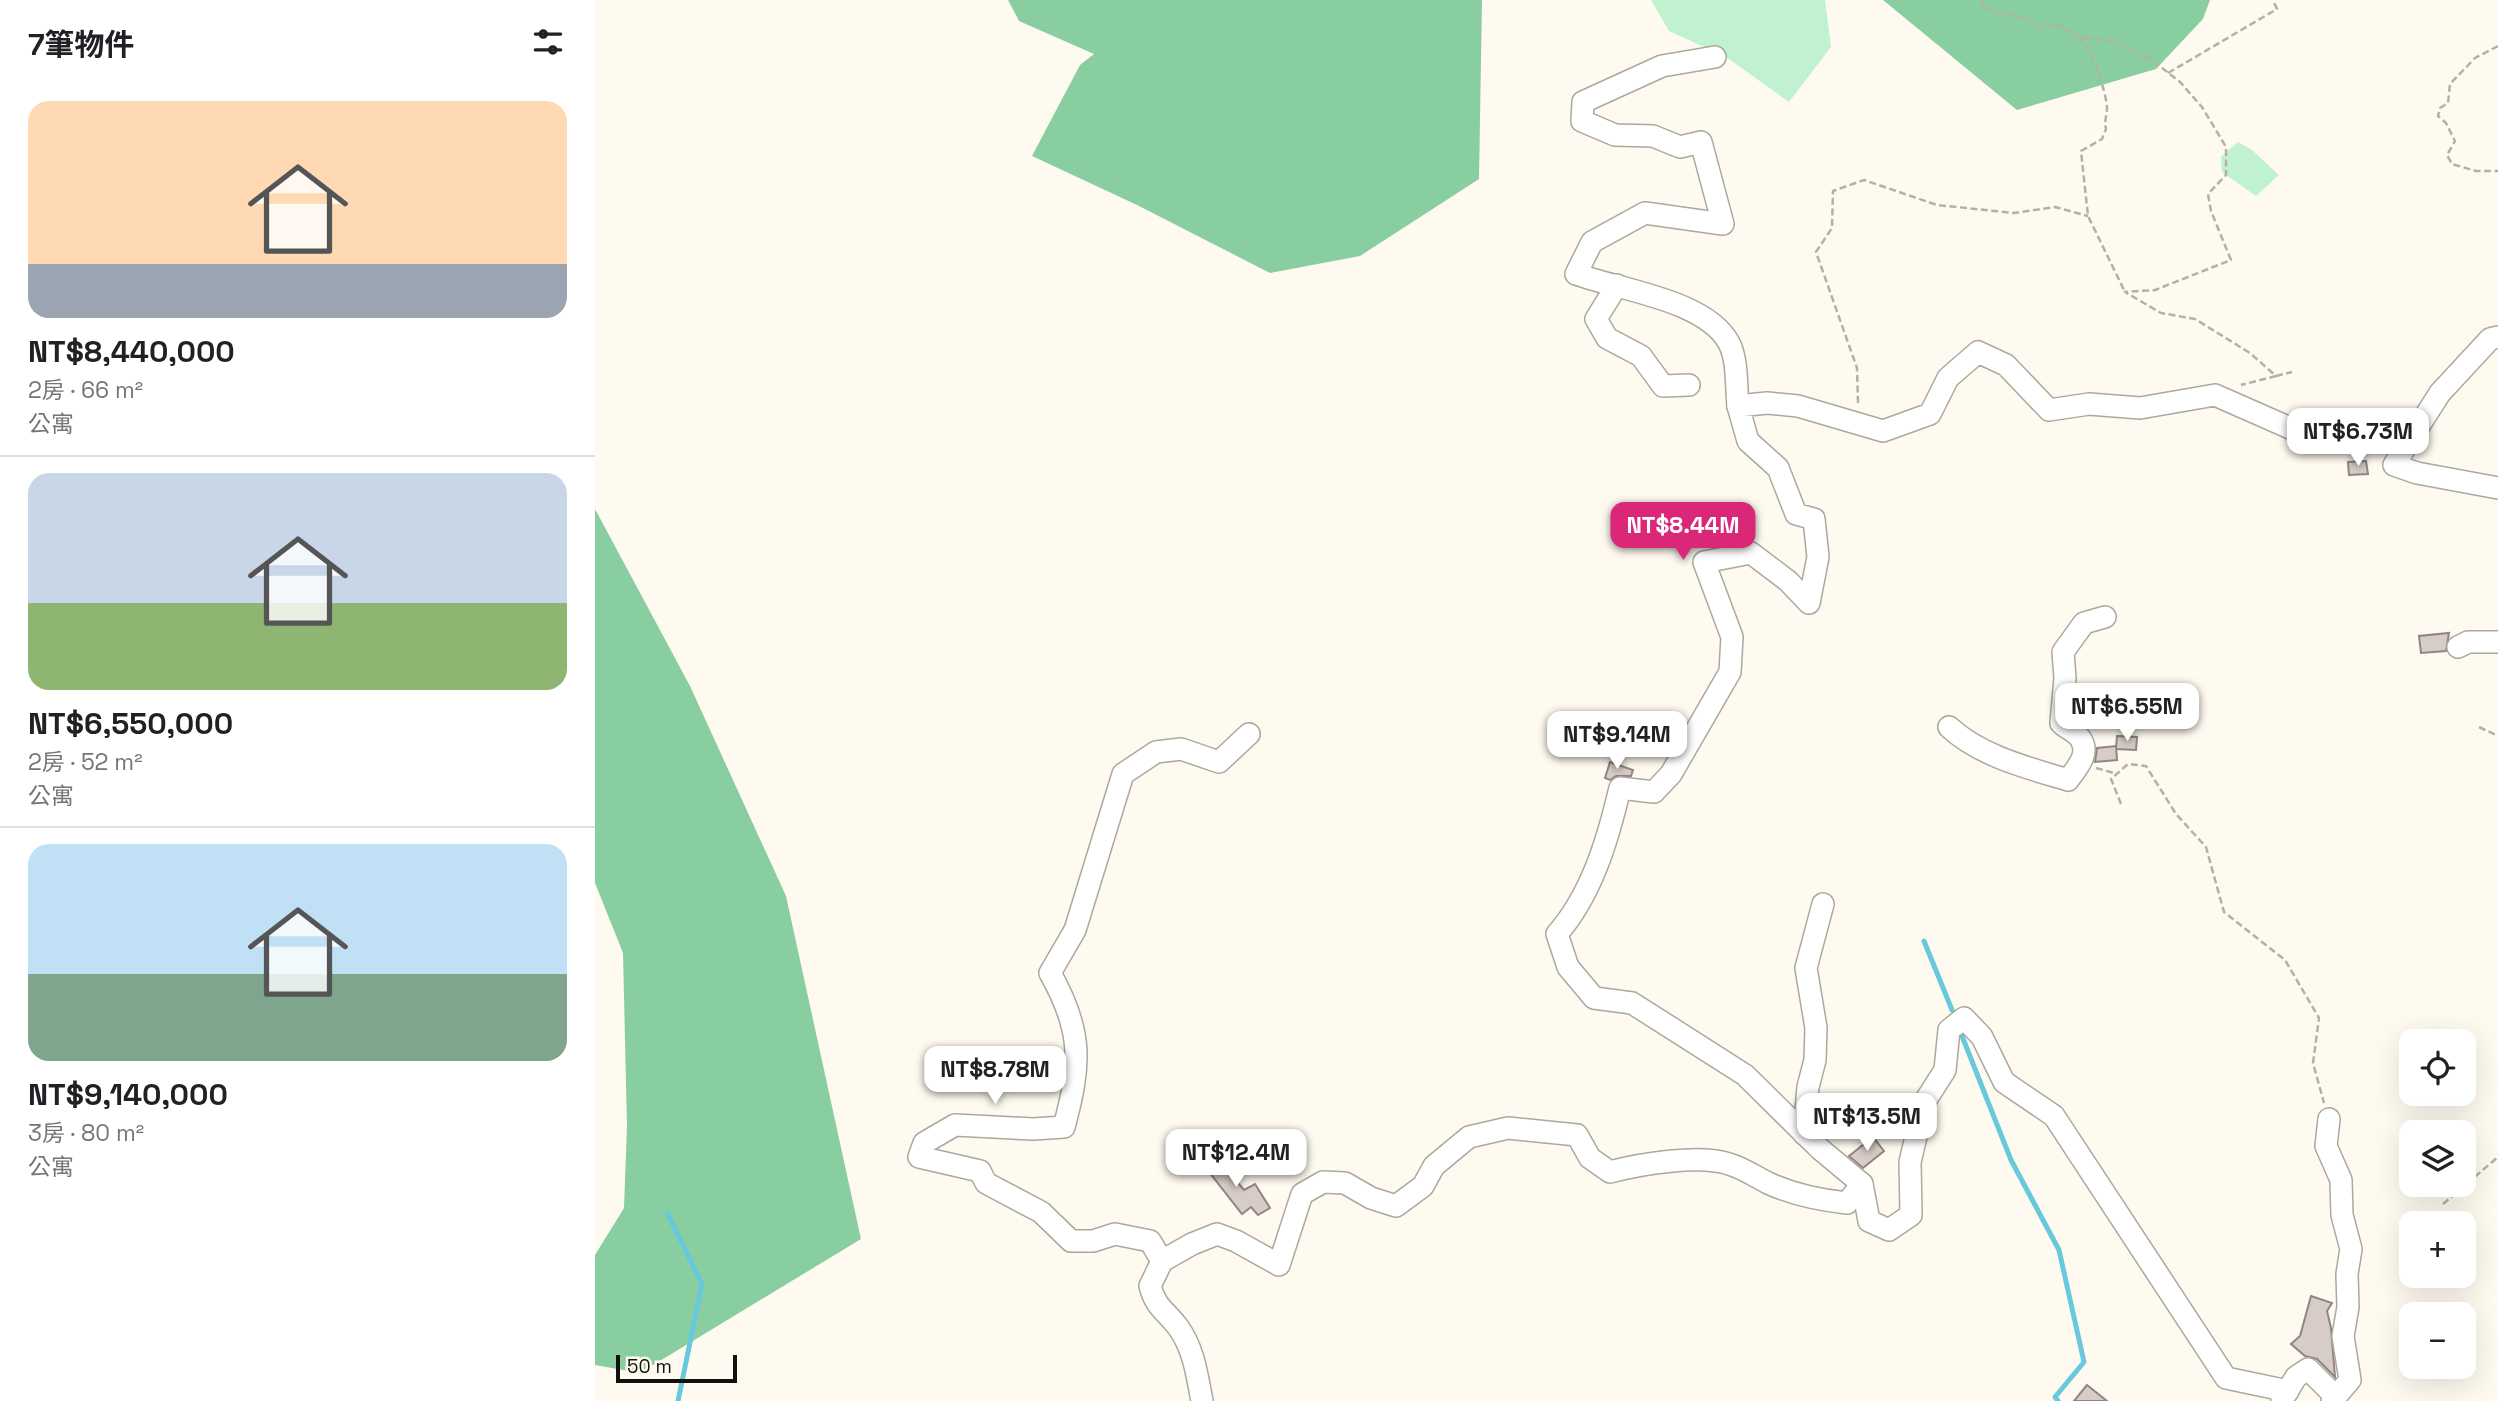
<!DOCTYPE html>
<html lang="zh-TW">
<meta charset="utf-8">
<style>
:root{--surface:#fff;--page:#f6f6f6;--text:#202124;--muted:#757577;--line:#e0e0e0;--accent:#db2777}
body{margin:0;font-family:"Space Grotesk","Noto Sans TC",sans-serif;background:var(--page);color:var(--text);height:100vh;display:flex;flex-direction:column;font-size:26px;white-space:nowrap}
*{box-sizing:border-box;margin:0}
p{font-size:23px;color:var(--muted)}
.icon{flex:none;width:38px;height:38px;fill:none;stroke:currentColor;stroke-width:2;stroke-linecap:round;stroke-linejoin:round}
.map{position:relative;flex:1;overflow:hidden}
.details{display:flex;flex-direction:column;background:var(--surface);width:595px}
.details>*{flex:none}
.tools{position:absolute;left:1804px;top:1029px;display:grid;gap:14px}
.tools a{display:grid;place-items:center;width:77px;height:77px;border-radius:14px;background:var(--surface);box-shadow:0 7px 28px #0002;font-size:35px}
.scale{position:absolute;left:21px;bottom:18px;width:121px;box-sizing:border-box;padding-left:7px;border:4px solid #13110e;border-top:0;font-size:19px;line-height:24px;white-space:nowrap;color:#13110e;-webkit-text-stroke:5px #fefaf0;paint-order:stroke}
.price{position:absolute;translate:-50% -60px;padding:0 16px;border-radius:14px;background:#fff;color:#222;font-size:23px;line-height:46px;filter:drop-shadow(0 2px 4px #0008)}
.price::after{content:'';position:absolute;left:50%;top:42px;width:21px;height:16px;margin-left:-10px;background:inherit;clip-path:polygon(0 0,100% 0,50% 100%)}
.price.current{background:var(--accent);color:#fff}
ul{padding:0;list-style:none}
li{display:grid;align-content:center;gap:14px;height:371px;padding:0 28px}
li+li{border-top:2px solid var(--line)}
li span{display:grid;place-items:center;height:217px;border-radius:21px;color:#555}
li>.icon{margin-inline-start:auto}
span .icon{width:126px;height:126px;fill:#fffc;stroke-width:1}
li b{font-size:30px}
h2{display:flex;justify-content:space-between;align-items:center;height:84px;padding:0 28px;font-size:30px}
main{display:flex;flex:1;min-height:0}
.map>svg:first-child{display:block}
.green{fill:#c1f2d0}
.forest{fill:#89cea1}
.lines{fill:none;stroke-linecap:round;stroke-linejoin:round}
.stream{stroke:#68c8dc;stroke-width:5}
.building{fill:#d8ccc8;stroke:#908582;stroke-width:2}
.minor-casing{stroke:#aba89e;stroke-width:24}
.path{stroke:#b4b0a9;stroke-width:2.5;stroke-dasharray:7 3.5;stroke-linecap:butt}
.minor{stroke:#fff;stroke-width:21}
</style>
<main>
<section class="details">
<h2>7筆物件<svg class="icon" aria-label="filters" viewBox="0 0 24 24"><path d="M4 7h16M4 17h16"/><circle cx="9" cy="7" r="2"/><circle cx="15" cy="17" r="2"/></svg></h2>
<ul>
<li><span style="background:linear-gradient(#ffd9b3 75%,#9aa5b1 0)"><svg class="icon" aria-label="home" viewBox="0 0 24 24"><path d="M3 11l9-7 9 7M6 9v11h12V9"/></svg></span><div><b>NT$8,440,000</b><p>2房 · 66 m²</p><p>公寓</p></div></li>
<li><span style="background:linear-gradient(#c9d6e8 60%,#8fb573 0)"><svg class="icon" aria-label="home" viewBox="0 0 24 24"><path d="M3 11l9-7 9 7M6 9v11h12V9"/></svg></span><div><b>NT$6,550,000</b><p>2房 · 52 m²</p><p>公寓</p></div></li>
<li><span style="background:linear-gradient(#bfe0f5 60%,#7fa58c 0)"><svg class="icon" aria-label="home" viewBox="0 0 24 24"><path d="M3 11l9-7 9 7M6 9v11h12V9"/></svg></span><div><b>NT$9,140,000</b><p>3房 · 80 m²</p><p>公寓</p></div></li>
</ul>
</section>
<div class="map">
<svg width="1903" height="1401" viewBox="0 0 1903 1401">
<rect width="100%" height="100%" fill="#fefaf0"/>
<g class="green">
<path d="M1056 0H1230L1236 47 1194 102 1131 57 1074 31Z"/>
<path d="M1643 142 1657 150 1684 175 1661 196 1627 172 1626 157Z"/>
</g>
<g class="forest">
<path d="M413 0H887L884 179 765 256 675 273 542 205 437 156 485 65 499 54 424 21Z"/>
<path d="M1288 0H1615L1608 19 1561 69 1422 110Z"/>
<path d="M0 509 95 686 191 896 266 1239 45 1373 0 1365V1255L29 1208 32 1126 28 953 0 883Z"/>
</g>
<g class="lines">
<g class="stream">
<path d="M1329 941 1357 1010"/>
<path d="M1367 1036 1416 1160 1464 1250 1489 1362 1460 1397 1463 1401"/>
<path d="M72 1213 107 1284 83 1401"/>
</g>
</g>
<g class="building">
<path d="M1771 461 1773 474 1754 475 1753 462Z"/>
<path d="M1854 633 1851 651 1826 653 1824 636Z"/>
<path d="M1522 736 1542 737 1541 750 1521 749Z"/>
<path d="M1521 746 1522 760 1500 762 1502 748Z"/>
<path d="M1015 762 1038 770 1036 776H1021L1015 780 1010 778Z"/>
<path d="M1278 1137 1289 1151 1268 1168 1254 1156Z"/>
<path d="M603 1152 639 1178 649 1190 660 1184 675 1208 663 1215 656 1207 647 1214 600 1154Z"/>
<path d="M1716 1296 1737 1303 1732 1311 1736 1328 1740 1377 1722 1359 1710 1356 1696 1344 1705 1336Z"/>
<path d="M1492 1385 1512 1401H1479Z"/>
</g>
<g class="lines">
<g class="minor-casing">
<g id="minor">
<path d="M1120 57 1067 66 988 102 987 121 1020 135 1058 136 1085 147 1106 142 1128 224 1050 213 997 242 981 274C1025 290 1111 300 1134 343 1143 360 1141 387 1143 406"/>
<path d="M1022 285 1001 319 1012 338 1046 356 1068 386 1094 385"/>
<path d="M1903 337 1895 339 1845 393 1799 465 1822 473 1903 488"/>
<path d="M1863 647 1873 642H1903"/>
<path d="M1354 727C1385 756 1433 768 1473 780 1482 768 1496 753 1485 738 1481 732 1471 728 1466 723L1470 678 1468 652 1489 623 1510 617"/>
<path d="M1734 1119 1731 1146 1746 1180 1747 1215 1756 1249 1752 1274 1753 1307 1748 1336 1755 1380 1737 1401"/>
<path d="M1209 1134 1213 1087 1220 1060 1221 1028 1211 968 1228 904"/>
<path d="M1267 1184 1274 1221 1294 1230 1316 1215 1315 1162 1329 1103 1350 1070 1354 1030 1369 1018 1387 1037 1409 1082 1459 1116 1631 1378 1693 1391"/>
<path d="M567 1261 597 1244 622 1234 641 1241 684 1265 707 1194 728 1182 750 1183 776 1198 801 1206 828 1186 839 1166 874 1137 913 1128 982 1135 995 1158 1015 1172C1045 1164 1105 1154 1134 1164 1148 1168 1161 1177 1173 1183 1199 1195 1224 1200 1252 1203L1267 1184 1225 1149 1150 1075 1037 1003 999 998 973 967 962 934C997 894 1013 839 1025 788L1059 792 1076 774 1135 672 1137 637 1109 562 1156 553 1193 581 1214 603 1223 557 1219 519 1201 514 1183 468 1153 441 1143 406 1172 403 1203 406 1288 431 1335 414 1353 378 1383 352 1411 365 1454 410 1494 404 1545 408 1620 395 1720 439 1767 433 1821 430"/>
<path d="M1687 1400 1701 1377 1713 1369 1741 1397"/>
<path d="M607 1401C602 1375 599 1349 583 1327 570 1310 561 1308 555 1286L567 1261 555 1241 520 1234 498 1241H476L446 1212 391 1183 385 1171 324 1157 329 1143 360 1125 438 1129 469 1127C486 1064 488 1031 455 973L480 930 528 774 561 752 586 749 624 762 654 734"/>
</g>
</g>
<g class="path">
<path d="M1386 0C1398 21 1424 9 1444 27L1462 24 1484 37 1520 42 1558 61 1585 82 1607 107 1631 147V175L1613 194 1616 211 1636 260 1560 290 1530 292 1566 313 1600 319 1655 353 1681 376 1646 385"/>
<path d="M1485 37C1496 47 1511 91 1512 107 1512 116 1509 120 1511 129L1507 139 1486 151 1493 216 1530 292"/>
<path d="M1903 46 1880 58 1855 84 1853 103 1845 108 1843 116 1851 123 1860 141 1852 155 1857 164 1881 171H1903"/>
<path d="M1573 73 1682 9 1678 0"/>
<path d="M1681 376 1697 372"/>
<path d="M1263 403 1262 368 1221 252 1237 228 1238 191 1269 180 1342 205 1419 213 1460 207 1493 216"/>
<path d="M1884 727 1903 736"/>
<path d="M1501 768 1522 774"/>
<path d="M1526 804 1516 779 1533 764 1551 766 1581 814 1611 847 1629 912 1690 960 1724 1018 1718 1063 1729 1103"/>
<path d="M1848 1204 1903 1157"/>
</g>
<use href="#minor" class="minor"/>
</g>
</svg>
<div class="tools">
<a><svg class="icon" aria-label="locate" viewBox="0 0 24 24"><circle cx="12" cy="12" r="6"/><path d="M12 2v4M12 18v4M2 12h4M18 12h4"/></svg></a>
<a><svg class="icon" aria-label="layers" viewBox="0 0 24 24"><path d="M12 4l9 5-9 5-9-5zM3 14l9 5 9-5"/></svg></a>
<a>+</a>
<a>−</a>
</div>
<div class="scale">50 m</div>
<b class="price" style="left:1763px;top:468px">NT$6.73M</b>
<b class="price current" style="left:1088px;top:562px">NT$8.44M</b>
<b class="price" style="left:1532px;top:743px">NT$6.55M</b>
<b class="price" style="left:1022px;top:771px">NT$9.14M</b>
<b class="price" style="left:400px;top:1106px">NT$8.78M</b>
<b class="price" style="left:1272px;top:1153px">NT$13.5M</b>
<b class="price" style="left:641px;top:1189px">NT$12.4M</b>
</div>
</main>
